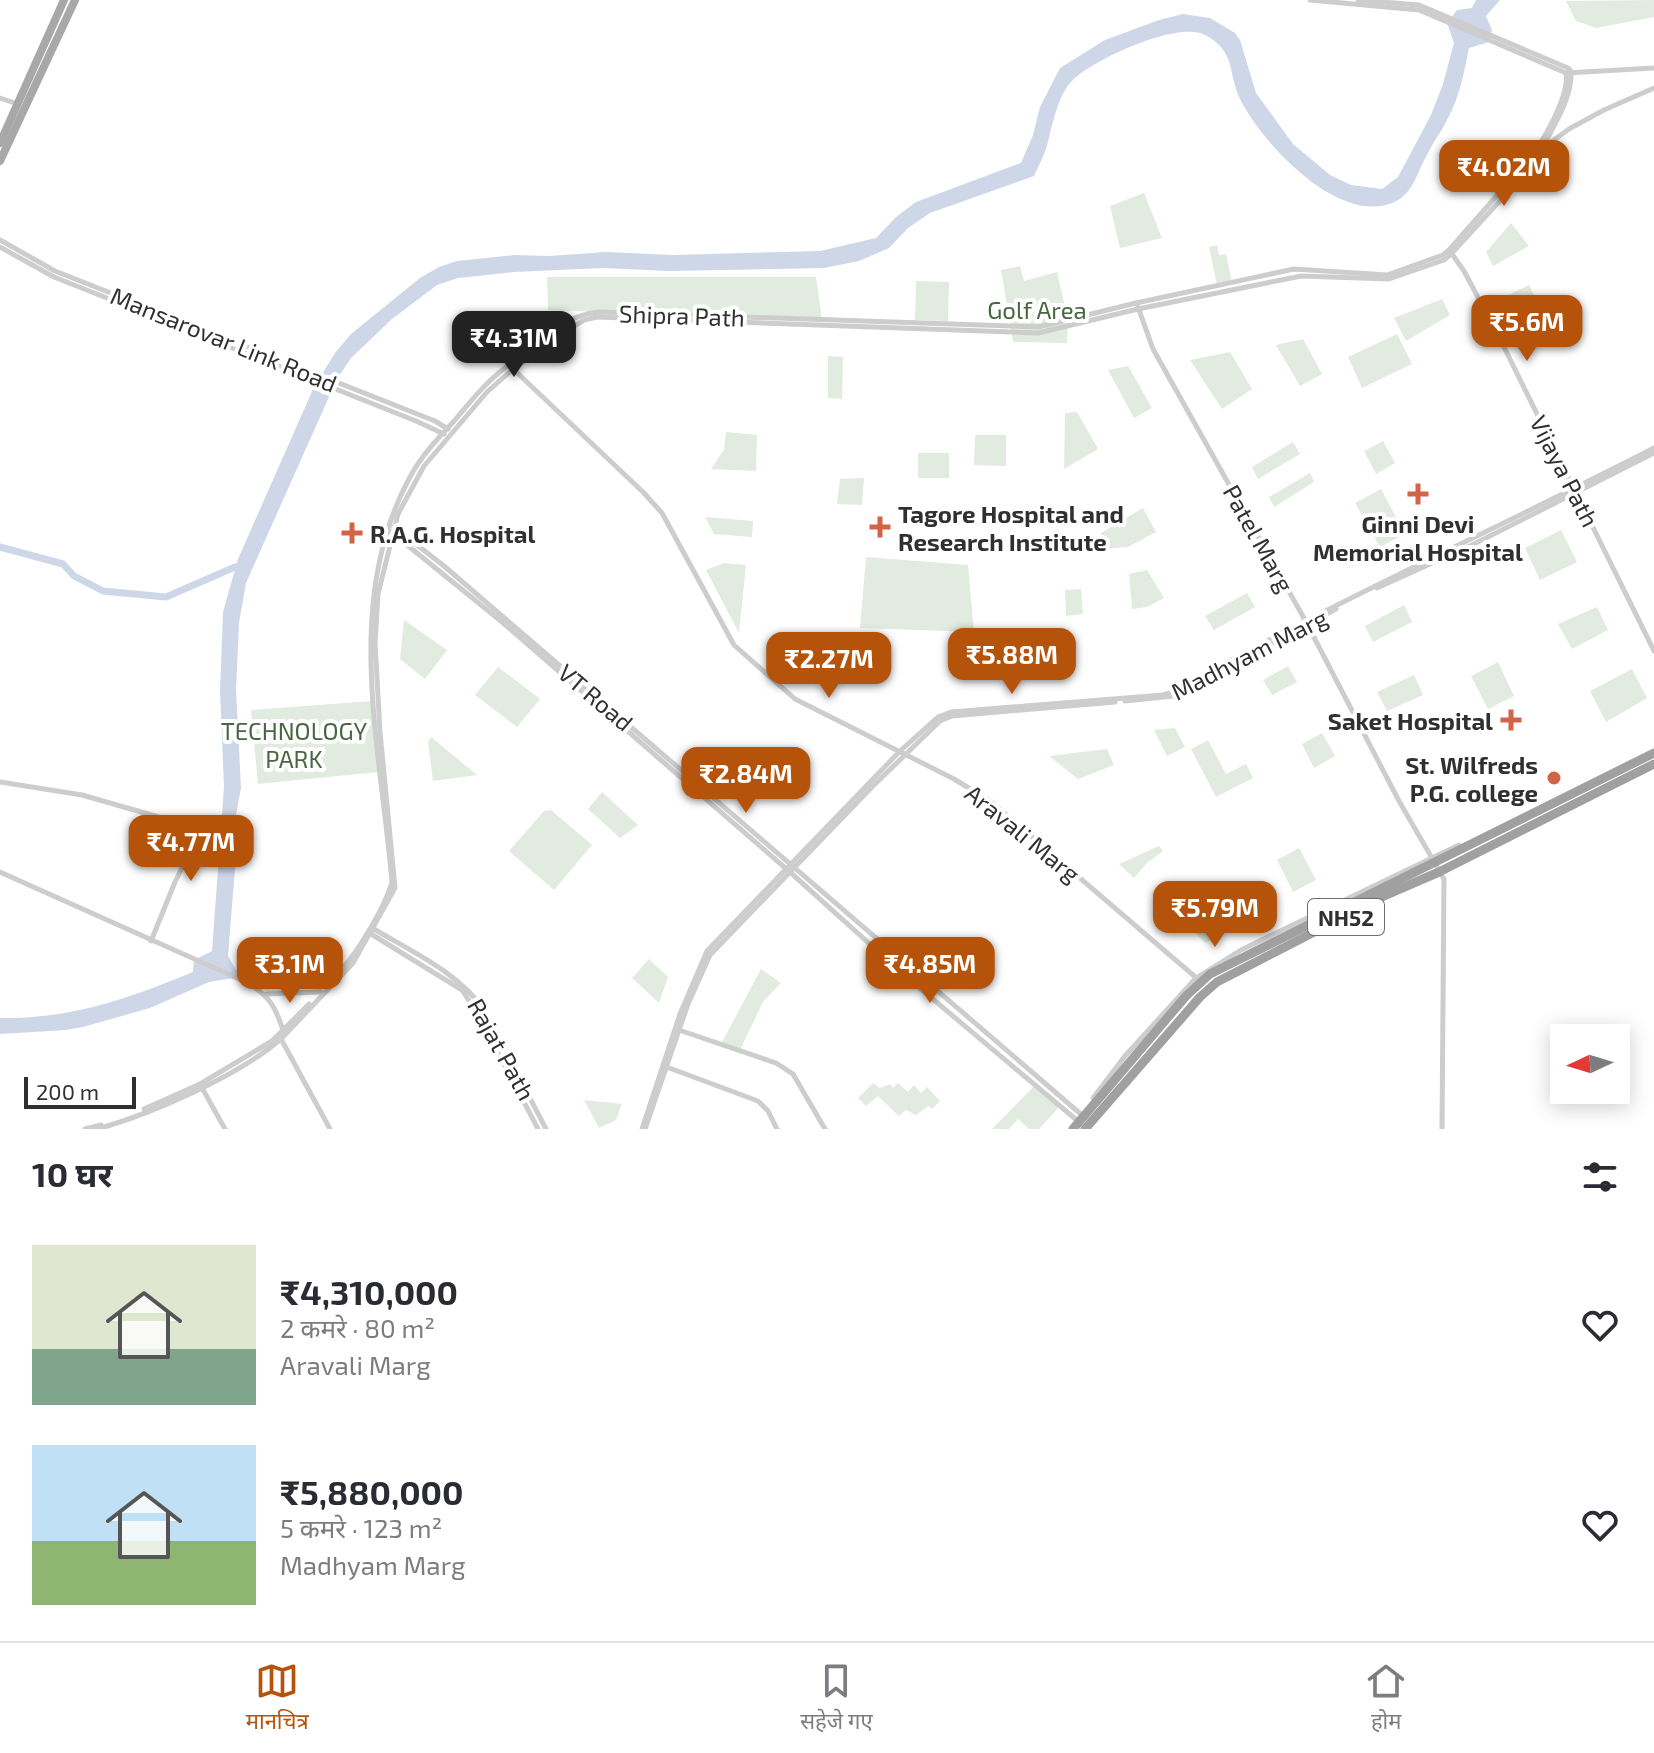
<!DOCTYPE html>
<html lang="hi">
<meta charset="utf-8">
<style>
:root{--surface:#fff;--page:#f2f2f3;--text:#2b2b33;--muted:#7c7c81;--line:#e1e1e2;--accent:#b45309}
body{margin:0;font-family:"Exo 2","Noto Sans Devanagari",sans-serif;background:var(--page);color:var(--text);height:100vh;display:flex;flex-direction:column;font-size:30px;white-space:nowrap}
*{box-sizing:border-box;margin:0}
p{font-size:26px;color:var(--muted)}
.icon{flex:none;width:44px;height:44px;fill:none;stroke:currentColor;stroke-width:2;stroke-linecap:round;stroke-linejoin:round}
.map{position:relative;height:1129px;overflow:hidden}
.side{display:flex;flex-direction:column;background:var(--surface);flex:1}
.side>*{flex:none}
.needle{width:52px;rotate:266deg}
.tools{position:absolute;left:1550px;top:1024px;display:grid;gap:16px}
.tools a{display:grid;place-items:center;width:80px;height:80px;border-radius:0px;background:var(--surface);box-shadow:0 4px 20px #0003;font-size:40px}
.scale{position:absolute;left:24px;bottom:20px;width:112px;box-sizing:border-box;padding-left:8px;border:4px solid #303030;border-top:0;font-size:22px;line-height:28px;white-space:nowrap;color:#303030;-webkit-text-stroke:6px #fff;paint-order:stroke}
.price{position:absolute;translate:-50% -68px;padding:0 18px;border-radius:16px;background:var(--accent);color:#fff;font-size:26px;line-height:52px;filter:drop-shadow(0 2px 4px #0008)}
.price::after{content:'';position:absolute;left:50%;top:48px;width:24px;height:18px;margin-left:-12px;background:inherit;clip-path:polygon(0 0,100% 0,50% 100%)}
.price.selected{background:#222;color:#fff}
ul{padding:0;list-style:none}
li{display:flex;align-items:center;gap:24px;height:200px;padding:0 32px}
li span{display:grid;place-items:center;flex:none;width:224px;height:160px;border-radius:0px;color:#555}
li>.icon{margin-inline-start:auto}
span .icon{width:96px;height:96px;fill:#fffc;stroke-width:1}
li b{font-size:34px}
h2{display:flex;justify-content:space-between;align-items:center;height:96px;padding:0 32px;font-size:34px}
.dock{display:flex;justify-content:space-around;align-items:center;height:112px;border-top:2px solid var(--line);background:var(--surface);font-size:22px;color:var(--muted)}
.dock a{display:grid;justify-items:center;gap:4px}
.dock .selected{color:var(--accent)}
.map>svg:first-child{display:block}
.green{fill:#e2ebdf}
.water{fill:#ced7e8}
.lines{fill:none;stroke-linecap:round;stroke-linejoin:round}
.river{stroke:#ced7e8;stroke-width:7}
.tertiary{stroke:#cdcdcd;stroke-width:5}
.primary{stroke:#a8a8a8;stroke-width:8}
.trunk{stroke:#a0a0a0;stroke-width:9}
.poi-dot{fill:#d16347;stroke:#fff;stroke-width:3}
.labels{text-anchor:middle;dominant-baseline:central;stroke-width:8;stroke-linejoin:round;paint-order:stroke}
.shield{fill:#fff;stroke:#6e6e6e;stroke-width:2}
.shield-label{font-size:22px;font-weight:bold;fill:#303030}
.park-label{font-size:24px;fill:#496642;stroke:#fff}
.street-label{font-size:24px;fill:#303030;stroke:#fff}
.poi-label{font-size:24px;font-weight:bold;fill:#303030;stroke:#fff;text-anchor:start}
</style>
<div class="map">
<svg width="1654" height="1129" viewBox="0 0 1654 1129">
<rect width="100%" height="100%" fill="#fff"/>
<g class="green">
<path d="M1654 0V17L1596 28 1576 21 1566 1Z"/>
<path d="M1144 193 1162 238 1120 248 1110 206Z"/>
<path d="M1511 223 1529 246 1493 266 1486 252Z"/>
<path d="M1217 245 1219 255 1226 254 1232 282 1217 285 1209 247Z"/>
<path d="M1020 266 1024 281 1057 272 1068 320 1067 343 1013 342 1001 270Z"/>
<path d="M547 277H816L822 320 548 310Z"/>
<path d="M916 281 949 282 948 321 915 320Z"/>
<path d="M1529 285 1538 303 1517 313 1508 295Z"/>
<path d="M1442 299 1450 315 1406 341 1394 318Z"/>
<path d="M1397 334 1412 364 1362 388 1348 357Z"/>
<path d="M1303 339 1322 374 1300 386 1276 345Z"/>
<path d="M1230 352 1252 389 1222 409 1190 360Z"/>
<path d="M828 356 843 357 842 399 828 398Z"/>
<path d="M1128 366 1152 408 1134 418 1108 370Z"/>
<path d="M1077 412 1098 449 1064 469 1065 413Z"/>
<path d="M726 432 757 435 756 471 711 469 724 450Z"/>
<path d="M975 435H1006V466L974 465Z"/>
<path d="M1383 441 1395 463 1376 474 1364 451Z"/>
<path d="M1293 442 1300 454 1258 479 1252 467Z"/>
<rect x="918" y="453" width="31" height="25"/>
<path d="M1310 473 1314 482 1274 507 1269 497Z"/>
<path d="M864 478 862 505 837 504 840 479Z"/>
<path d="M1381 489 1405 534 1380 547 1355 503Z"/>
<path d="M1143 508 1156 532 1128 547 1103 549 1101 533Z"/>
<path d="M705 517 753 521 752 537 714 534Z"/>
<path d="M1561 530 1577 562 1540 580 1525 548Z"/>
<path d="M866 557 968 565 974 632 860 628Z"/>
<path d="M724 563 746 565 739 633 706 570Z"/>
<path d="M1147 570 1164 598 1147 607 1132 609 1129 574Z"/>
<path d="M1081 589 1083 614 1066 616 1065 590Z"/>
<path d="M1247 593 1255 607 1214 630 1205 616Z"/>
<path d="M1404 605 1412 622 1373 642 1365 626Z"/>
<path d="M1597 607 1608 630 1572 649 1558 624Z"/>
<path d="M404 620 447 650 425 679 400 659Z"/>
<path d="M1498 662 1514 696 1488 709 1471 676Z"/>
<path d="M1288 666 1297 682 1272 695 1263 680Z"/>
<path d="M498 667 540 699 517 727 475 695Z"/>
<path d="M1632 669 1647 698 1606 722 1590 691Z"/>
<path d="M1414 675 1423 695 1387 711 1377 692Z"/>
<path d="M372 701 379 772 258 784 251 710Z"/>
<path d="M1175 728 1185 747 1167 756 1154 730Z"/>
<path d="M1322 733 1335 756 1314 768 1302 744Z"/>
<path d="M431 737 477 775 433 781 428 742Z"/>
<path d="M1208 740 1226 774 1246 764 1253 778 1216 797 1191 749Z"/>
<path d="M1107 749 1114 765 1078 779 1049 756Z"/>
<path d="M602 792 638 825 620 838 588 809Z"/>
<path d="M551 810 592 845 554 890 509 851 544 811Z"/>
<path d="M1159 846 1163 851 1147 863 1134 878 1119 864Z"/>
<path d="M1299 848 1316 880 1293 892 1277 860Z"/>
<path d="M1219 912 1230 929 1205 943 1194 931Z"/>
<path d="M649 959 668 977 659 1003 632 978Z"/>
<path d="M761 969 781 983 763 1002 740 1050 721 1044Z"/>
<path d="M873 1083 880 1088 890 1084 893 1088 898 1083 908 1092 914 1085 921 1093 927 1087 940 1101 932 1109 928 1106 916 1115 906 1110 899 1116 878 1096 866 1106 858 1098Z"/>
<path d="M1035 1085 1060 1106 1039 1129H1029L1018 1119 1009 1129H992Z"/>
<path d="M584 1100 622 1104 616 1120 599 1128Z"/>
</g>
<path class="water" d="M1476 0H1500L1486 16 1492 30 1489 42 1469 48C1464 72 1460 96 1448 118 1442 131 1433 142 1427 155 1418 170 1414 191 1398 200 1343 231 1263 144 1241 101 1227 73 1237 52 1205 35 1178 20 1092 60 1072 81 1059 93 1052 125 1048 142 1045 154 1039 165 1034 176L930 213 908 228 889 248 859 261 824 268 669 271 603 268 514 272 458 278 437 285 392 319 351 358 337 379 246 583 239 623 236 690 241 788 236 815 238 831 228 956 240 977 209 982 150 1008 83 1027 66 1030 0 1034V1018C72 1019 127 999 193 972L194 960 212 951 224 787 220 691 223 612 238 559 314 387 335 353 351 334 420 278 439 267 457 261 515 255 549 256 606 252 672 255 820 251 876 238 896 217 916 202 1021 163 1033 135 1040 107 1060 68 1105 40 1159 20 1183 14 1210 18 1235 33 1240 40 1256 93 1293 144 1330 175 1351 185 1382 189 1398 177 1431 115 1443 84 1454 43 1447 23 1457 10 1472 8Z"/>
<g class="lines">
<path class="river" d="M0 547 63 564 74 576 103 591 166 597 235 567"/>
<g class="tertiary">
<path d="M1310 0 1419 10 1566 73 1654 68"/>
<path d="M1358 0 1419 5 1568 68 1571 71"/>
<path d="M0 98 18 104"/>
<path d="M1543 147C1554 124 1572 99 1571 72"/>
<path d="M0 240 55 271 435 421 448 429"/>
<path d="M0 247 54 277 416 421 444 434"/>
<path d="M1450 251 1464 271 1499 337 1654 651"/>
<path d="M1138 307 1153 349 1305 620 1399 801 1444 879 1442 1129"/>
<path d="M511 367 643 492 662 513 734 645 795 699 954 779 990 801 1200 981"/>
<path d="M394 527 444 566 1083 1116"/>
<path d="M391 532 502 622 791 873 903 974 1079 1122"/>
<path d="M1377 588 1472 545 1654 453"/>
<path d="M1125 701 1174 696 1336 609"/>
<path d="M0 782 82 795 197 828 199 834 175 882 151 941"/>
<path d="M0 872 248 983C270 997 275 1006 283 1030"/>
<path d="M374 929C412 952 458 972 484 1010L546 1129"/>
<path d="M371 934 462 990 479 1016 538 1129"/>
<path d="M341 970C358 952 385 907 392 882 381 749 342 601 410 477 421 456 439 437 455 420 471 401 485 383 505 368 531 347 563 315 598 312L1038 327 1136 303 1294 269 1387 275 1443 255 1449 250 1529 159C1543 142 1570 95 1566 73"/>
<path d="M266 994 321 992"/>
<path d="M679 1030 776 1063 793 1074 825 1129"/>
<path d="M281 1039 330 1129"/>
<path d="M664 1066 758 1101 768 1111 777 1129"/>
<path d="M202 1088 225 1129"/>
<path d="M1093 1098 1125 1056 1196 978 1241 950 1459 845"/>
<path d="M144 1109 200 1084 272 1041 309 1004"/>
<path d="M85 1129 101 1125"/>
<path d="M98 1129C153 1113 238 1076 281 1039L353 963 395 888 380 732 375 643 378 594 398 514 424 466 487 392 513 369 564 332 584 320 597 317 1038 333 1138 309 1301 276 1389 279 1444 260 1452 253 1518 181 1543 148 1569 129 1604 110 1654 88"/>
<path d="M642 1129 680 1014 707 951 900 751 938 717 951 712 1163 695 1173 692C1330 604 1494 530 1654 448"/>
<path d="M645 1129 688 1004 710 955 872 787 940 721 952 716 1115 702"/>
</g>
<g class="primary">
<path d="M0 143 64 0"/>
<path d="M0 161 75 0"/>
</g>
<g class="trunk">
<path d="M1073 1129 1186 996 1210 974 1654 753"/>
<path d="M1085 1129 1200 997 1217 982 1386 895 1439 872 1654 764"/>
</g>
</g>
<g class="poi-dot">
<path d="M1414 482h8v8h8v8h-8v8h-8v-8h-8v-8h8z"/>
<path d="M876 515h8v8h8v8h-8v8h-8v-8h-8v-8h8z"/>
<path d="M348 521h8v8h8v8h-8v8h-8v-8h-8v-8h8z"/>
<path d="M1507 708h8v8h8v8h-8v8h-8v-8h-8v-8h8z"/>
<circle cx="1554" cy="778" r="8"/>
</g>
<g class="labels">
<rect class="shield" x="1308" y="899" width="76" height="36" rx="6"/>
<g class="shield-label">
<text x="1346" y="917">NH52</text>
</g>
<g class="park-label">
<text x="1037" y="309">Golf Area</text>
<text x="294" y="730">TECHNOLOGY<tspan x="294" dy="28">PARK</tspan></text>
</g>
<g class="street-label">
<text transform="translate(682 315) rotate(2)">Shipra Path</text>
<text transform="translate(224 339) rotate(22)">Mansarovar Link Road</text>
<text transform="translate(1565 471) rotate(63)">Vijaya Path</text>
<text transform="translate(1259 538) rotate(61)">Patel Marg</text>
<text transform="translate(1249 654) rotate(-27)">Madhyam Marg</text>
<text transform="translate(596 697) rotate(40)">VT Road</text>
<text transform="translate(1023 833) rotate(39)">Aravali Marg</text>
<text transform="translate(502 1049) rotate(61)">Rajat Path</text>
</g>
<g class="poi-label">
<text x="898" y="513">Tagore Hospital and<tspan x="898" dy="28">Research Institute</tspan></text>
<text x="1418" y="523" text-anchor="middle">Ginni Devi<tspan x="1418" dy="28">Memorial Hospital</tspan></text>
<text x="370" y="533">R.A.G. Hospital</text>
<text x="1493" y="720" text-anchor="end">Saket Hospital</text>
<text x="1538" y="764" text-anchor="end">St. Wilfreds<tspan x="1538" dy="28">P.G. college</tspan></text>
</g>
</g>
</svg>
<div class="tools">
<a><svg class="needle" viewBox="-14 -14 28 28"><path d="M0-13l5 13h-10z" fill="#e53935"/><path d="M0 13l5-13h-10z" fill="#7c7c81"/></svg></a>
</div>
<div class="scale">200 m</div>
<b class="price" style="left:1504px;top:208px">₹4.02M</b>
<b class="price" style="left:1527px;top:363px">₹5.6M</b>
<b class="price selected" style="left:514px;top:379px">₹4.31M</b>
<b class="price" style="left:1012px;top:696px">₹5.88M</b>
<b class="price" style="left:829px;top:700px">₹2.27M</b>
<b class="price" style="left:746px;top:815px">₹2.84M</b>
<b class="price" style="left:191px;top:883px">₹4.77M</b>
<b class="price" style="left:1215px;top:949px">₹5.79M</b>
<b class="price" style="left:290px;top:1005px">₹3.1M</b>
<b class="price" style="left:930px;top:1005px">₹4.85M</b>
</div>
<section class="side">
<h2>10 घर<svg class="icon" aria-label="filters" viewBox="0 0 24 24"><path d="M4 7h16M4 17h16"/><circle cx="9" cy="7" r="2"/><circle cx="15" cy="17" r="2"/></svg></h2>
<ul>
<li><span style="background:linear-gradient(#dfe7d0 65%,#7fa58c 0)"><svg class="icon" aria-label="home" viewBox="0 0 24 24"><path d="M3 11l9-7 9 7M6 9v11h12V9"/></svg></span><div><b>₹4,310,000</b><p>2 कमरे · 80 m²</p><p>Aravali Marg</p></div><svg class="icon" aria-label="heart" viewBox="0 0 24 24"><path d="M12 20l-8-8c-3-5 5-10 8-4 3-6 11-1 8 4z"/></svg></li>
<li><span style="background:linear-gradient(#bfe0f5 60%,#8fb573 0)"><svg class="icon" aria-label="home" viewBox="0 0 24 24"><path d="M3 11l9-7 9 7M6 9v11h12V9"/></svg></span><div><b>₹5,880,000</b><p>5 कमरे · 123 m²</p><p>Madhyam Marg</p></div><svg class="icon" aria-label="heart" viewBox="0 0 24 24"><path d="M12 20l-8-8c-3-5 5-10 8-4 3-6 11-1 8 4z"/></svg></li>
</ul>
</section>
<nav class="dock">
<a class="selected"><svg class="icon" aria-label="map" viewBox="0 0 24 24"><path d="M3 6l6-2 6 2 6-2v14l-6 2-6-2-6 2zM9 4v14M15 6v14"/></svg>मानचित्र</a>
<a><svg class="icon" aria-label="saved" viewBox="0 0 24 24"><path d="M7 4h10v16l-5-4-5 4z"/></svg>सहेजे गए</a>
<a><svg class="icon" aria-label="home" viewBox="0 0 24 24"><path d="M3 11l9-7 9 7M6 9v11h12V9"/></svg>होम</a>
</nav>
